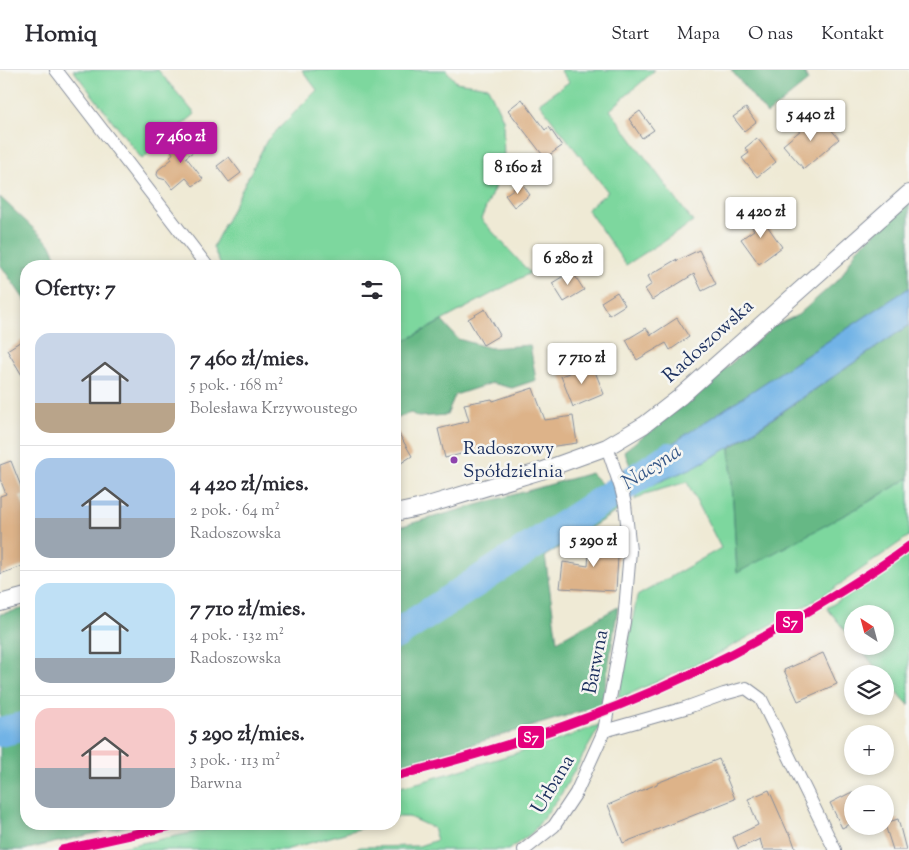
<!DOCTYPE html>
<html lang="pl">
<meta charset="utf-8">
<style>
:root{--surface:#fff;--page:#f2f2f3;--text:#2b2b33;--muted:#7c7c81;--line:#e1e1e2;--accent:#b5179e}
body{margin:0;font-family:"Sorts Mill Goudy",serif;background:var(--page);color:var(--text);height:100vh;display:flex;flex-direction:column;font-size:19px;white-space:nowrap}
*{box-sizing:border-box;margin:0}
p{font-size:16px;color:var(--muted)}
.icon{flex:none;width:28px;height:28px;fill:none;stroke:currentColor;stroke-width:2;stroke-linecap:round;stroke-linejoin:round}
.map{position:relative;flex:1;overflow:hidden}
.panel{position:absolute;left:20px;top:190px;width:381px;height:570px;display:flex;flex-direction:column;background:var(--surface);border-radius:20px;box-shadow:0 2px 8px #0003}
.panel>*{flex:none}
.needle{width:32px;rotate:324deg}
.buttons{position:absolute;left:844px;top:535px;display:grid;gap:10px}
.buttons a{display:grid;place-items:center;width:50px;height:50px;border-radius:50%;background:var(--surface);box-shadow:0 2px 8px #0003;font-size:25px}
.price{position:absolute;translate:-50% -42px;padding:0 11px;border-radius:5px;background:#fff;color:#222;font-size:16px;line-height:32px;filter:drop-shadow(0 1px 2px #0008)}
.price::after{content:'';position:absolute;left:50%;top:30px;width:15px;height:11px;margin-left:-8px;background:inherit;clip-path:polygon(0 0,100% 0,50% 100%)}
.price.current{background:var(--accent);color:#fff}
ul{padding:0;list-style:none}
li{display:flex;align-items:center;gap:15px;height:125px;padding:0 15px}
li+li{border-top:1px solid var(--line)}
li span{display:grid;place-items:center;flex:none;width:140px;height:100px;border-radius:15px;color:#555}
li>.icon{margin-inline-start:auto}
span .icon{width:60px;height:60px;fill:#fffc;stroke-width:1}
li b{font-size:21px}
h2{display:flex;justify-content:space-between;align-items:center;height:60px;padding:0 15px;font-size:21px}
header{display:flex;align-items:center;gap:30px;box-sizing:border-box;height:70px;padding:0 25px;background:var(--surface);border-bottom:1px solid var(--line)}
header strong{font-size:24px}
nav{display:flex;gap:28px;margin-inline-start:auto;font-size:18px}
.map>svg:first-child{display:block}
.green{fill:#7dd79e;stroke:#4c837e}
.forest{fill:#66b885;stroke:#407472}
.water{fill:#71b3e6;stroke:#4671a2}
.lines{fill:none;stroke-linecap:round;stroke-linejoin:round}
.river{stroke:#71b3e6;stroke-width:30}
.building{fill:#ddb389}
.minor-casing{stroke:#858c9a;stroke-width:14}
.tertiary-casing{stroke:#858c9a;stroke-width:18}
.minor{stroke:#fff;stroke-width:12}
.tertiary{stroke:#fff;stroke-width:16}
.rail-1-casing{stroke:#f6f6f2;stroke-width:12}
.rail-1{stroke:#e5007d;stroke-width:9}
.bus-dot{fill:#8e44ad;stroke:#f6f6f2;stroke-width:2}
.labels{text-anchor:middle;dominant-baseline:central;stroke-width:5;stroke-linejoin:round;paint-order:stroke}
.bus-label{font-size:19px;fill:#1b2f5e;stroke:#f6f6f2;text-anchor:start}
.street-label{font-size:20px;fill:#1b2f5e;stroke:#f6f6f2}
.water-label{font-size:21px;font-style:italic;fill:#355787;stroke:#f6f6f2}
.line-badge{stroke:#f6f6f2;stroke-width:2}
.badge-label{font-size:14px;text-anchor:middle;font-weight:bold;fill:#fff}
</style>
<header>
<strong>Homiq</strong>
<nav><a>Start</a><a>Mapa</a><a>O nas</a><a>Kontakt</a></nav>
</header>
<div class="map">
<svg width="909" height="780" viewBox="0 0 909 780">
<rect width="100%" height="100%" fill="#f6f6f2"/>
<filter id="ink" filterUnits="userSpaceOnUse"><feTurbulence type="fractalNoise" baseFrequency=".02" numOctaves="2"/><feDisplacementMap in="SourceGraphic" scale="10" xChannelSelector="R" yChannelSelector="G"/><feConvolveMatrix kernelMatrix="1 2 1 2 8 2 1 2 1" color-interpolation-filters="sRGB"/></filter>
<filter id="wash" filterUnits="userSpaceOnUse"><feTurbulence type="fractalNoise" baseFrequency=".0096" numOctaves="4" result="noise"/><feDisplacementMap in="SourceGraphic" scale="20" xChannelSelector="R" yChannelSelector="G"/><feGaussianBlur stdDeviation="1.12" result="paint"/><feColorMatrix in="noise" values="0 0 0 0 0 0 0 0 0 0 0 0 0 0 0 0 0 1.4 0 .05"/><feComposite in="paint" operator="in"/></filter>
<g filter="url(#wash)">
<rect width="100%" height="100%" fill="#efead5"/>
<g class="green">
<path d="M73 0H158L195 44 142 89Z"/>
<path d="M302 0H446L456 12 488 17 503 49 504 95 481 149 530 203 395 276V196H221L213 177 267 70 317 20Z"/>
<path d="M560 0H655L610 40 693 152 626 195 587 139 608 122 539 33 569 12Z"/>
<path d="M730 377 737 502 863 435 909 408V466L823 526 712 587 618 629 637 526 721 478 687 412 645 424 635 430 637 421 692 398Z"/>
<path d="M909 482V635L885 609V604H881L858 576H885V544H852V569L827 538 871 511Z"/>
<path d="M601 654 560 726 532 763 508 780H350L361 777 419 776 437 770 433 758 409 747H395V718L421 712 559 670Z"/>
<path d="M235 754H376L285 780H107Z"/>
</g>
<g class="forest">
<path d="M731 0H803L808 11 767 44Z"/>
<path d="M0 127 51 175 60 196H26V232L0 194Z"/>
<path d="M909 133V218L632 400 624 381 687 332 774 256 798 245 841 207 857 179Z"/>
<path d="M442 251 458 269 490 278 530 275 536 310 512 318 492 313 455 325 447 345 418 347 411 343 395 348V276Z"/>
<path d="M909 255V408L863 435 737 503 730 378Z"/>
<path d="M591 403 608 420 395 558V458Z"/>
<path d="M611 429 619 440 545 486 557 571 618 537 602 635 433 686 395 695V571Z"/>
<path d="M26 538V650L0 655V544Z"/>
<path d="M26 661V754H136L23 780H0V667Z"/>
</g>
<path class="water" d="M909 218V255L730 377 692 398 637 421 632 400Z"/>
<g class="lines">
<g class="river">
<path d="M395 565 669 387"/>
<path d="M0 662 26 656"/>
</g>
</g>
<g id="blocks">
<g class="building">
<path d="M522 29 545 60 549 57 562 76 545 88 508 40Z"/>
<path d="M746 38 756 52 744 61 733 47Z"/>
<path d="M640 41 654 60 642 68 629 49Z"/>
<path d="M819 45 839 69 804 99 783 75Z"/>
<path d="M191 64 201 76 186 87 203 109 193 116 186 108 173 119 166 110 159 108 157 105 158 100 172 89 170 86 173 84 171 80Z"/>
<path d="M757 68 776 92 757 107 742 88 749 83 745 78Z"/>
<path d="M229 87 241 103 229 112 217 96Z"/>
<path d="M522 113 530 125 514 137 505 125Z"/>
<path d="M757 141 782 177 759 194 741 169 754 160 746 148Z"/>
<path d="M699 180 716 214 702 221 694 204 652 230 645 219 652 214 648 206 677 189 676 191Z"/>
<path d="M572 201 584 220 564 232 552 213Z"/>
<path d="M617 222 625 235 609 245 601 232Z"/>
<path d="M485 239 500 265 483 275 468 249Z"/>
<path d="M677 248 689 267 670 280 666 273 637 290 626 270 646 258 651 265Z"/>
<path d="M26 268V312L7 280Z"/>
<path d="M592 294 604 324 573 337 561 306Z"/>
<path d="M533 318 545 350 573 346 577 373 490 385 489 377 445 388 438 359 469 351 464 334 492 329 493 331Z"/>
<path d="M395 357 412 386 395 397Z"/>
<path d="M11 391 24 424 20 426 26 442V495L0 504V426L6 424 0 409V395Z"/>
<path d="M590 469 619 470 616 521 560 518 563 492 588 496Z"/>
<path d="M823 583 837 614 798 631 784 600Z"/>
<path d="M719 689 735 729 623 773 608 735 657 714V713Z"/>
<path d="M769 720 788 763H790L796 780H763L760 769 738 779 733 767 758 755 748 729Z"/>
<path d="M852 722V753L842 758 830 733Z"/>
<path d="M898 749 906 780H893L885 755V753Z"/>
</g>
</g>
</g>
<g filter="url(#ink)">
<use href="#blocks" fill-opacity="0" stroke="#858c9a" stroke-width="1"/>
<g class="lines">
<g class="minor-casing">
<g id="minor">
<path d="M56 0 207 196"/>
<path d="M604 661 685 638 724 624 746 618 761 629 835 780"/>
<path d="M524 780 554 756 576 723 604 661 624 552 630 481 625 434 621 418 607 377"/>
</g>
</g>
<g class="tertiary-casing">
<g id="tertiary">
<path d="M395 443 418 438 541 401 607 377 644 355 680 327 909 123"/>
<path d="M0 533 26 526"/>
</g>
</g>
<use href="#minor" class="minor"/>
<use href="#tertiary" class="tertiary"/>
<g class="rail-1-casing">
<g id="rail-1">
<path d="M395 706C552 667 689 616 827 530 855 513 883 496 909 476"/>
<path d="M62 780 180 754"/>
</g>
</g>
<use href="#rail-1" class="rail-1"/>
</g>
</g>
<circle class="bus-dot" cx="454" cy="390" r="4.5"/>
<g class="labels">
<g class="bus-label">
<text x="463" y="379">Radoszowy<tspan x="463" dy="23">Spółdzielnia</tspan></text>
</g>
<g class="street-label">
<text transform="translate(709 272) rotate(-42)">Radoszowska</text>
<text transform="translate(597 592) rotate(-79)">Barwna</text>
<text transform="translate(554 715) rotate(-59)">Urbana</text>
</g>
<g class="water-label">
<text transform="translate(652 398) rotate(-33)">Nacyna</text>
</g>
</g>
<g class="line-badge">
<rect x="775" y="540" width="29" height="24" rx="5" fill="#e5007d"/>
<rect x="517" y="655" width="28" height="24" rx="5" fill="#e5007d"/>
</g>
<g class="badge-label">
<text x="790" y="557">S7</text>
<text x="531" y="672">S7</text>
</g>
</svg>
<div class="buttons">
<a><svg class="needle" viewBox="-14 -14 28 28"><path d="M0-13l5 13h-10z" fill="#e53935"/><path d="M0 13l5-13h-10z" fill="#7c7c81"/></svg></a>
<a><svg class="icon" aria-label="layers" viewBox="0 0 24 24"><path d="M12 4l9 5-9 5-9-5zM3 14l9 5 9-5"/></svg></a>
<a>+</a>
<a>−</a>
</div>
<b class="price" style="left:811px;top:72px">5 440 zł</b>
<b class="price current" style="left:181px;top:94px">7 460 zł</b>
<b class="price" style="left:518px;top:125px">8 160 zł</b>
<b class="price" style="left:761px;top:169px">4 420 zł</b>
<b class="price" style="left:568px;top:216px">6 280 zł</b>
<b class="price" style="left:582px;top:315px">7 710 zł</b>
<b class="price" style="left:594px;top:498px">5 290 zł</b>
<section class="panel">
<h2>Oferty: 7<svg class="icon" aria-label="filters" viewBox="0 0 24 24"><path d="M4 7h16M4 17h16"/><circle cx="9" cy="7" r="2"/><circle cx="15" cy="17" r="2"/></svg></h2>
<ul>
<li><span style="background:linear-gradient(#c9d6e8 70%,#b9a48a 0)"><svg class="icon" aria-label="home" viewBox="0 0 24 24"><path d="M3 11l9-7 9 7M6 9v11h12V9"/></svg></span><div><b>7 460 zł/mies.</b><p>5 pok. · 168 m²</p><p>Bolesława Krzywoustego</p></div></li>
<li><span style="background:linear-gradient(#a9c7e8 60%,#9aa5b1 0)"><svg class="icon" aria-label="home" viewBox="0 0 24 24"><path d="M3 11l9-7 9 7M6 9v11h12V9"/></svg></span><div><b>4 420 zł/mies.</b><p>2 pok. · 64 m²</p><p>Radoszowska</p></div></li>
<li><span style="background:linear-gradient(#bfe0f5 75%,#9aa5b1 0)"><svg class="icon" aria-label="home" viewBox="0 0 24 24"><path d="M3 11l9-7 9 7M6 9v11h12V9"/></svg></span><div><b>7 710 zł/mies.</b><p>4 pok. · 132 m²</p><p>Radoszowska</p></div></li>
<li><span style="background:linear-gradient(#f6c9c9 60%,#9aa5b1 0)"><svg class="icon" aria-label="home" viewBox="0 0 24 24"><path d="M3 11l9-7 9 7M6 9v11h12V9"/></svg></span><div><b>5 290 zł/mies.</b><p>3 pok. · 113 m²</p><p>Barwna</p></div></li>
</ul>
</section>
</div>
